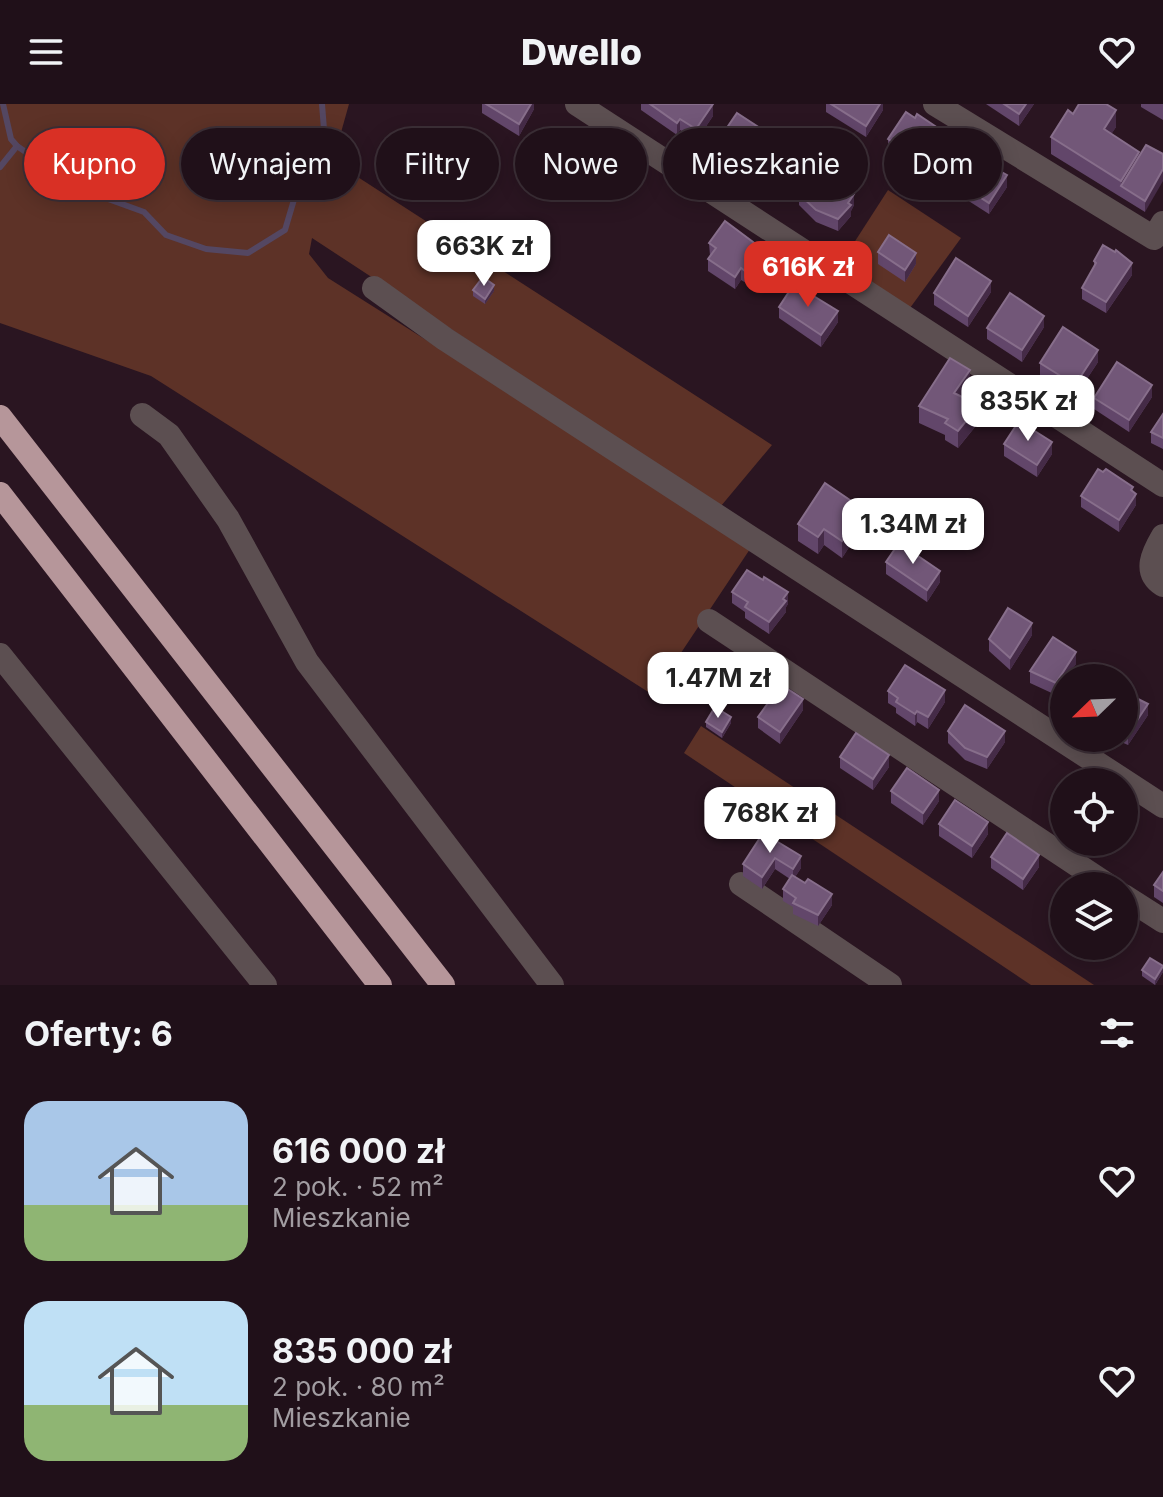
<!DOCTYPE html>
<html lang="pl">
<meta charset="utf-8">
<style>
:root{--surface:#201019;--page:#2d1e26;--text:#f1f3f6;--muted:#a29da2;--line:#3d3038;--accent:#d93025}
body{margin:0;font-family:Inter,sans-serif;background:var(--page);color:var(--text);height:100vh;display:flex;flex-direction:column;font-size:30px;white-space:nowrap}
*{box-sizing:border-box;margin:0}
p{font-size:26px;color:var(--muted)}
.icon{flex:none;width:44px;height:44px;fill:none;stroke:currentColor;stroke-width:2;stroke-linecap:round;stroke-linejoin:round}
.map{position:relative;height:881px;overflow:hidden}
.panel{display:flex;flex-direction:column;background:var(--surface);flex:1}
.panel>*{flex:none}
.hud{position:absolute;left:24px;top:24px;width:1116px;height:72px;display:flex;gap:16px}
.needle{width:52px;rotate:247deg}
.tools{position:absolute;left:1050px;top:560px;display:grid;gap:16px}
.tools a{display:grid;place-items:center;width:88px;height:88px;border-radius:50%;background:var(--surface);box-shadow:0 4px 20px #0003,0 0 0 2px var(--line);font-size:40px}
.price{position:absolute;translate:-50% -68px;padding:0 18px;border-radius:16px;background:#fff;color:#222;font-size:26px;line-height:52px;filter:drop-shadow(0 2px 4px #0008)}
.price::after{content:'';position:absolute;left:50%;top:48px;width:24px;height:18px;margin-left:-12px;background:inherit;clip-path:polygon(0 0,100% 0,50% 100%)}
.price.on{background:var(--accent);color:#fff}
ul{padding:0;list-style:none}
li{display:flex;align-items:center;gap:24px;height:200px;padding:0 24px}
li span{display:grid;place-items:center;flex:none;width:224px;height:160px;border-radius:24px;color:#555}
li>.icon{margin-inline-start:auto}
span .icon{width:96px;height:96px;fill:#fffc;stroke-width:1}
li b{font-size:34px}
h2{display:flex;justify-content:space-between;align-items:center;height:96px;padding:0 24px;font-size:34px}
.tag{padding:0 28px;border-radius:36px;background:var(--surface);box-shadow:0 4px 20px #0003,0 0 0 2px var(--line);font-size:28px;line-height:72px}
.tag.on{background:var(--accent);color:#fff}
header{display:flex;justify-content:space-between;align-items:center;height:104px;padding:0 24px;background:var(--surface);font-size:36px;font-weight:800}
.map>svg:first-child{display:block}
.green{fill:#5d3227}
.lines{fill:none;stroke-linecap:round;stroke-linejoin:round}
.stream{stroke:#544762;stroke-width:6}
.minor{stroke:#5c4f51;stroke-width:24}
.highway{stroke:#b6969a;stroke-width:24}
.wall{fill:#62466a}
.shaded-wall{fill:#452b47}
.building{fill:#725778;stroke:#876e8b;stroke-width:2}
</style>
<header><svg class="icon" aria-label="menu" viewBox="0 0 24 24"><path d="M4 6h16M4 12h16M4 18h16"/></svg>Dwello<svg class="icon" aria-label="heart" viewBox="0 0 24 24"><path d="M12 20l-8-8c-3-5 5-10 8-4 3-6 11-1 8 4z"/></svg></header>
<div class="map">
<svg width="1163" height="881" viewBox="0 0 1163 881">
<rect width="100%" height="100%" fill="#2a1521"/>
<g class="green">
<path d="M0 0H349L333 57 772 341 721 402 312 134 309 150 328 174 752 442 653 591 151 272 0 219Z"/>
<path d="M888 86 961 134 910 204 841 159Z"/>
<path d="M701 622 1094 881H1031L684 649Z"/>
</g>
<g class="lines">
<g class="stream">
<path d="M3 0 11 35 17 42 78 84 144 108 166 131 206 145 248 149 285 126 301 72 325 38 322 0"/>
<path d="M0 63 17 42"/>
</g>
<g class="minor">
<path d="M577 0 1163 381"/>
<path d="M935 0 1154 134 1163 119"/>
<path d="M374 184 445 235 1163 702"/>
<path d="M142 311 169 331 228 415 307 558 552 881"/>
<path d="M1163 432C1153 449 1143 468 1163 481"/>
<path d="M709 517 1109 782"/>
<path d="M0 551 265 881"/>
<path d="M741 780 890 881"/>
<path d="M1124 792 1163 817"/>
</g>
<g class="highway">
<path d="M0 313 443 881"/>
<path d="M0 390 380 881"/>
</g>
</g>
<g class="wall">
<path d="M482 0H534V5L519 32 482 9Z"/>
<path d="M641 0H712L713 12 696 37 680 26 677 31 641 6Z"/>
<path d="M826 0H883V6L866 33 826 8Z"/>
<path d="M986 0H1034L1019 22Z"/>
<path d="M1141 0H1163V16L1141 3Z"/>
<path d="M1073 10 1116 23 1111 30 1139 52 1146 41 1145 108 1051 50V33Z"/>
<path d="M938 29 945 45 928 72 888 47V35Z"/>
<path d="M720 34 769 41 752 67 720 46Z"/>
<path d="M560 53 613 55 621 72 606 95 560 65Z"/>
<path d="M1000 67 1007 83 989 110 950 85V74Z"/>
<path d="M799 90 854 101 851 107V112L838 127 816 118 799 101Z"/>
<path d="M709 139 761 156 757 161V167L748 180 741 176 735 185 708 167V155L710 152Z"/>
<path d="M878 148 916 160 905 178 878 160Z"/>
<path d="M1094 157 1132 171 1106 209 1082 195V184L1094 163Z"/>
<path d="M473 186 494 187 485 200 473 192Z"/>
<path d="M991 188 968 223 934 201V189Z"/>
<path d="M779 203 838 218 821 243 779 214Z"/>
<path d="M1044 223 1022 258 987 235V224Z"/>
<path d="M1098 258 1075 293 1040 271V259Z"/>
<path d="M970 283 963 293 979 318 958 344 945 336V331L919 319V302Z"/>
<path d="M1152 293 1129 328 1094 305V294Z"/>
<path d="M1163 310V345L1151 339V328Z"/>
<path d="M1004 340 1052 350 1037 373 1004 352Z"/>
<path d="M1103 368 1133 388 1136 401 1119 428 1081 403V392Z"/>
<path d="M798 420 863 422 842 454 824 441 818 450 798 437Z"/>
<path d="M886 458 940 478 927 498 886 470Z"/>
<path d="M732 488 788 500 786 503V508L769 530 745 514V508L732 499Z"/>
<path d="M1032 531 1010 566 989 547V535Z"/>
<path d="M1076 560 1064 574V578L1056 591 1030 579V567Z"/>
<path d="M778 584 803 606 780 640 758 624V613L767 600 766 599V587Z"/>
<path d="M888 587 945 598 928 625 917 618 915 622 896 609V604L888 599Z"/>
<path d="M1124 588 1148 611 1128 641 1112 634H1124Z"/>
<path d="M706 618 731 619 722 634 706 623Z"/>
<path d="M948 627 1005 638 987 665 965 656 948 639Z"/>
<path d="M840 653 889 663 873 686 840 664Z"/>
<path d="M891 687 939 697 923 721 891 699Z"/>
<path d="M939 720 988 730 972 754 939 732Z"/>
<path d="M763 729 801 764 795 773 832 801 818 822 793 810V803L783 797V785L790 775 775 765 762 785 743 772V760Z"/>
<path d="M991 753 1039 763 1023 786 991 764Z"/>
<path d="M1163 768V799L1154 793V781Z"/>
<path d="M1163 862V868L1155 881 1142 872V866Z"/>
</g>
<g class="shaded-wall">
<path d="M531 0H534V5L519 32V20Z"/>
<path d="M713 0V12L696 37V25Z"/>
<path d="M880 0H883V6L866 33V22Z"/>
<path d="M1026 0H1034L1019 22V10Z"/>
<path d="M1116 6V23L1104 42V25Z"/>
<path d="M680 15V26L677 31V19Z"/>
<path d="M769 30V41L752 67V55Z"/>
<path d="M945 33V45L928 72V61Z"/>
<path d="M1139 48V65L1121 82V77Z"/>
<path d="M621 60V72L606 95V83Z"/>
<path d="M1163 65V77L1145 108V97Z"/>
<path d="M1007 71V83L989 110V99Z"/>
<path d="M854 90V101L851 107V112L838 127V115Z"/>
<path d="M761 144V156L757 161V167L748 180V169L754 154Z"/>
<path d="M916 149V160L905 178V166Z"/>
<path d="M1132 159V171L1106 209V198Z"/>
<path d="M741 164V176L735 185V173Z"/>
<path d="M991 177V188L968 223V212Z"/>
<path d="M494 181V187L485 200V195Z"/>
<path d="M838 207V218L821 243V231Z"/>
<path d="M1044 212V223L1022 258V246Z"/>
<path d="M1098 246V258L1075 293V281Z"/>
<path d="M970 266V283L954 306V289Z"/>
<path d="M1152 281V293L1129 328V316Z"/>
<path d="M979 301V318L958 344V327Z"/>
<path d="M1052 338V350L1037 373V361Z"/>
<path d="M1133 383V394L1136 390V401L1119 428V416Z"/>
<path d="M863 405V422L842 454V437Z"/>
<path d="M824 425V441L818 450V433Z"/>
<path d="M940 467V478L927 498V486Z"/>
<path d="M788 488V500L786 503V508L769 530V518Z"/>
<path d="M1032 519V531L1010 566V554Z"/>
<path d="M1076 548V560L1067 574H1064V578L1056 591V579Z"/>
<path d="M945 586V598L928 625V613Z"/>
<path d="M803 595V606L780 640V628Z"/>
<path d="M1148 600V611L1128 641V630Z"/>
<path d="M917 607V618L915 622V610Z"/>
<path d="M731 613V619L722 634V628Z"/>
<path d="M1005 627V638L987 665V653Z"/>
<path d="M889 651V663L873 686V675Z"/>
<path d="M939 686V697L923 721V709Z"/>
<path d="M988 718V730L972 754V742Z"/>
<path d="M1039 751V763L1023 786V775Z"/>
<path d="M801 752V764L793 776V765Z"/>
<path d="M775 754V765L762 785V773Z"/>
<path d="M832 790V801L818 822V811Z"/>
<path d="M1163 862V868L1155 881V875Z"/>
</g>
<g class="building">
<path d="M486 0H531L519 20Z"/>
<path d="M650 0H713L696 25 680 15 677 19Z"/>
<path d="M831 0H880L866 22Z"/>
<path d="M1004 0H1026L1019 10Z"/>
<path d="M1079 0H1106L1116 6 1104 25 1139 48 1121 77 1051 33 1068 6 1073 10Z"/>
<path d="M906 8 915 14 917 10 938 24 936 28 945 33 928 61 888 35Z"/>
<path d="M737 9 769 30 752 55 720 34Z"/>
<path d="M575 30 601 39 611 45 613 55 621 60 606 83 560 53Z"/>
<path d="M1146 41 1163 50V65L1145 97 1121 82Z"/>
<path d="M968 46 976 52 979 49 1000 62 998 66 1007 71 989 99 950 74Z"/>
<path d="M815 64 854 90 848 99 851 101 838 115 816 106 799 90Z"/>
<path d="M725 117 761 144 754 154 757 156 748 169 741 164 735 173 708 155 716 144 709 139Z"/>
<path d="M889 131 916 149 905 166 878 148Z"/>
<path d="M1103 141 1115 148 1116 146 1132 159 1106 198 1082 184 1096 159 1094 157Z"/>
<path d="M956 154 991 177 968 212 934 189Z"/>
<path d="M483 173 494 181 485 195 473 186Z"/>
<path d="M794 180 838 207 821 231 779 203Z"/>
<path d="M1010 189 1044 212 1022 246 987 224Z"/>
<path d="M1063 223 1098 246 1075 281 1040 259Z"/>
<path d="M950 254 970 266 954 289 979 301 958 327 945 319 948 315 919 302Z"/>
<path d="M1117 258 1152 281 1129 316 1094 294Z"/>
<path d="M1163 310V334L1151 328Z"/>
<path d="M1019 317 1052 338 1037 361 1004 340Z"/>
<path d="M1098 365 1103 368 1106 365 1133 383 1131 386 1136 390 1119 416 1081 392Z"/>
<path d="M825 379 863 405 842 437 824 425 818 433 798 420Z"/>
<path d="M899 439 940 467 927 486 886 458Z"/>
<path d="M747 466 763 476 764 473 788 488 783 495 786 497 769 518 745 503 748 498 732 488Z"/>
<path d="M1008 504 1032 519 1010 554 989 535Z"/>
<path d="M1053 533 1076 548 1056 579 1030 567Z"/>
<path d="M905 561 945 586 928 613 917 607 915 610 896 598 898 594 888 587Z"/>
<path d="M771 579 778 584 780 580 803 595 780 628 758 613 773 592 766 587Z"/>
<path d="M1124 588 1148 600 1128 630 1124 628Z"/>
<path d="M965 601 1005 627 987 653 965 644 948 627Z"/>
<path d="M715 603 731 613 722 628 706 618Z"/>
<path d="M856 629 889 651 873 675 840 653Z"/>
<path d="M907 664 939 686 923 709 891 687Z"/>
<path d="M955 696 988 718 972 742 939 720Z"/>
<path d="M763 729 801 752 793 765 775 754 762 773 743 760Z"/>
<path d="M1007 729 1039 751 1023 775 991 753Z"/>
<path d="M1163 768V787L1154 781Z"/>
<path d="M792 771 805 779 808 775 832 790 818 811 793 799 796 794 783 785Z"/>
<path d="M1150 854 1163 862 1155 875 1142 866Z"/>
</g>
</svg>
<div class="tools">
<a><svg class="needle" viewBox="-14 -14 28 28"><path d="M0-13l5 13h-10z" fill="#e53935"/><path d="M0 13l5-13h-10z" fill="#a29da2"/></svg></a>
<a><svg class="icon" aria-label="locate" viewBox="0 0 24 24"><circle cx="12" cy="12" r="6"/><path d="M12 2v4M12 18v4M2 12h4M18 12h4"/></svg></a>
<a><svg class="icon" aria-label="layers" viewBox="0 0 24 24"><path d="M12 4l9 5-9 5-9-5zM3 14l9 5 9-5"/></svg></a>
</div>
<b class="price" style="left:484px;top:184px">663K zł</b>
<b class="price on" style="left:808px;top:205px">616K zł</b>
<b class="price" style="left:1028px;top:339px">835K zł</b>
<b class="price" style="left:913px;top:462px">1.34M zł</b>
<b class="price" style="left:718px;top:616px">1.47M zł</b>
<b class="price" style="left:770px;top:751px">768K zł</b>
<div class="hud">
<a class="tag on">Kupno</a>
<a class="tag">Wynajem</a>
<a class="tag">Filtry</a>
<a class="tag">Nowe</a>
<a class="tag">Mieszkanie</a>
<a class="tag">Dom</a>
</div>
</div>
<section class="panel">
<h2>Oferty: 6<svg class="icon" aria-label="filters" viewBox="0 0 24 24"><path d="M4 7h16M4 17h16"/><circle cx="9" cy="7" r="2"/><circle cx="15" cy="17" r="2"/></svg></h2>
<ul>
<li><span style="background:linear-gradient(#a9c7e8 65%,#8fb573 0)"><svg class="icon" aria-label="home" viewBox="0 0 24 24"><path d="M3 11l9-7 9 7M6 9v11h12V9"/></svg></span><div><b>616 000 zł</b><p>2 pok. · 52 m²</p><p>Mieszkanie</p></div><svg class="icon" aria-label="heart" viewBox="0 0 24 24"><path d="M12 20l-8-8c-3-5 5-10 8-4 3-6 11-1 8 4z"/></svg></li>
<li><span style="background:linear-gradient(#bfe0f5 65%,#8fb573 0)"><svg class="icon" aria-label="home" viewBox="0 0 24 24"><path d="M3 11l9-7 9 7M6 9v11h12V9"/></svg></span><div><b>835 000 zł</b><p>2 pok. · 80 m²</p><p>Mieszkanie</p></div><svg class="icon" aria-label="heart" viewBox="0 0 24 24"><path d="M12 20l-8-8c-3-5 5-10 8-4 3-6 11-1 8 4z"/></svg></li>
</ul>
</section>
